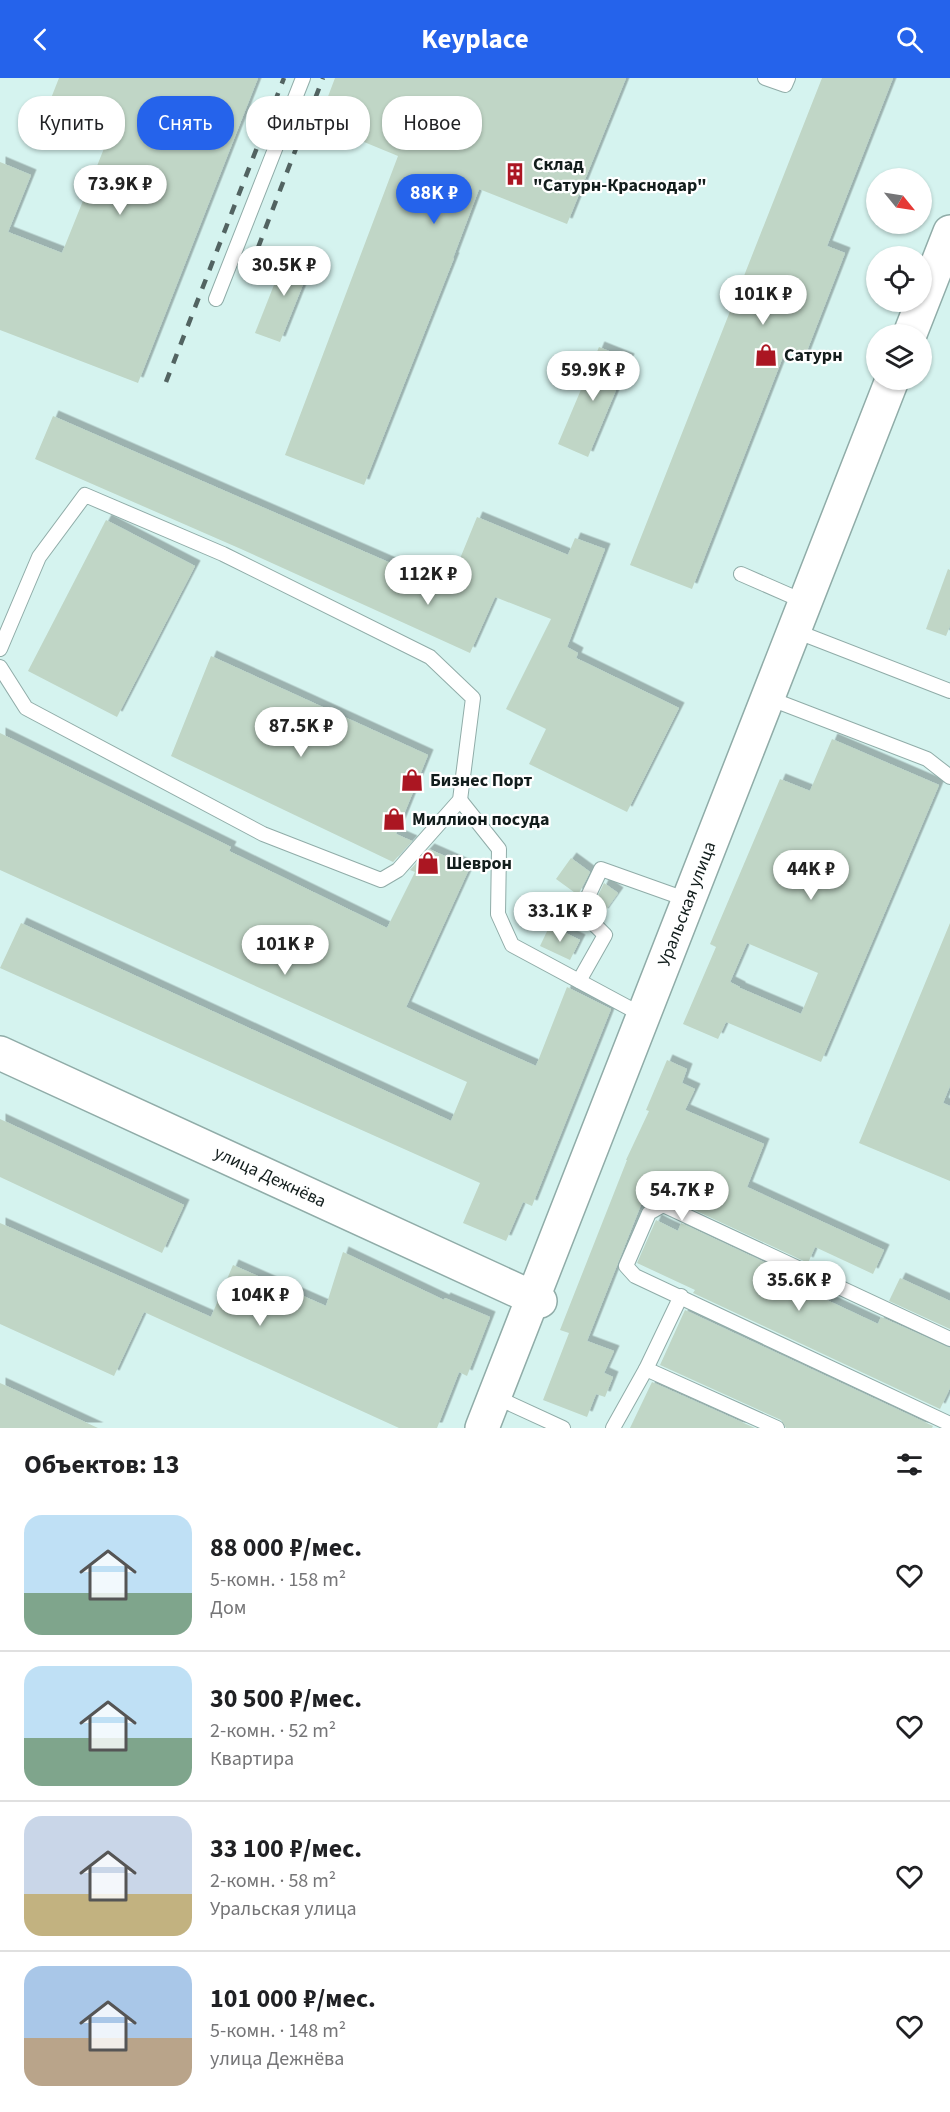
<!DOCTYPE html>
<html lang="ru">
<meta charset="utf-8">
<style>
:root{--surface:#fff;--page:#f2f2f2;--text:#202124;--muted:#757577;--line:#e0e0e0;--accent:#2563eb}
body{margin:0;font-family:"Source Sans 3",sans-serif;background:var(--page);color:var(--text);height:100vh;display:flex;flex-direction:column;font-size:22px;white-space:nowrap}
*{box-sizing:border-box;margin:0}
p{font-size:20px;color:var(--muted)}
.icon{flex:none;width:33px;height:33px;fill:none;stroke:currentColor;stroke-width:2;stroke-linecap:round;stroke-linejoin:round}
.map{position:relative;height:1350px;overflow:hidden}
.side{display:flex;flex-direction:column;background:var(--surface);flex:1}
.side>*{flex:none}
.top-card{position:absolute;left:18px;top:18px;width:600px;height:54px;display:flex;gap:12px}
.needle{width:39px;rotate:120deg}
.buttons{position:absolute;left:866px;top:90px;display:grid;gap:12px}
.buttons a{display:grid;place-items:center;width:66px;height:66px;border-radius:50%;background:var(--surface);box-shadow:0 2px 4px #0004;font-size:30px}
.price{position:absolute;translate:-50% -51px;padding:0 14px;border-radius:21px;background:#fff;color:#222;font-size:20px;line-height:39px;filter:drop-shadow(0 2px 3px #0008)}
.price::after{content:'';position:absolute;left:50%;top:36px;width:18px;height:14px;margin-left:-9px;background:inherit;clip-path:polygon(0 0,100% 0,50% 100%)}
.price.active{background:var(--accent);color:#fff}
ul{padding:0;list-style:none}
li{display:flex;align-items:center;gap:18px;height:150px;padding:0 24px}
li+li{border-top:2px solid var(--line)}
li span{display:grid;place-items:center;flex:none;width:168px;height:120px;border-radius:18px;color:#555}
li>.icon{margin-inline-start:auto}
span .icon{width:72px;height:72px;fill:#fffc;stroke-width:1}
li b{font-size:26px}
h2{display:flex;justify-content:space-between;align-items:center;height:72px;padding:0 24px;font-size:26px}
.chip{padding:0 21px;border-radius:24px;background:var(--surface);box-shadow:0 2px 4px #0004;font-size:21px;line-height:54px}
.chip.active{background:var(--accent);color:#fff}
header{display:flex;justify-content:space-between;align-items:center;height:78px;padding:0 24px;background:var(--accent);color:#fff;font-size:27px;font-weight:700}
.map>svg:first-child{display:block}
.building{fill:#c0d6c6;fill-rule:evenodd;filter:url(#shadow)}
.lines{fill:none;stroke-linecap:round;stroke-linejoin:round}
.service-casing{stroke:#90aca8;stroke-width:16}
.tertiary-casing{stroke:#90aca8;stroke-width:36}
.secondary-casing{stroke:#90aca8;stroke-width:36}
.service{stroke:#fff;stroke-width:14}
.tertiary{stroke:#fff;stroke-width:33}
.secondary{stroke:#fff;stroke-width:33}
.rail{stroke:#526361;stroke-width:4.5;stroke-dasharray:10 10;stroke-linecap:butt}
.labels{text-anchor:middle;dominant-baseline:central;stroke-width:4.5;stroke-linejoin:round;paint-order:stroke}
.poi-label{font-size:18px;font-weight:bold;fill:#121d1c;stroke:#fff;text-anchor:start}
.street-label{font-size:18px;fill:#121d1c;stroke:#fff}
</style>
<header><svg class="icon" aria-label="back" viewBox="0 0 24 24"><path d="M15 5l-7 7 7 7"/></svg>Keyplace<svg class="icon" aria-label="search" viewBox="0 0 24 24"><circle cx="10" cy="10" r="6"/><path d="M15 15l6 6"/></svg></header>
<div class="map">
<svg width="950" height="1350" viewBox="0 0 950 1350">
<defs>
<filter id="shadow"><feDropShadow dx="5.5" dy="-5.5" stdDeviation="0" flood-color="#0004"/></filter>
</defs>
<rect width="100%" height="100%" fill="#d5f3ef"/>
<g class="building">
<path d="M59 0H258L138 305 0 252V84L31 97 8 154 62 175 105 68 42 43Z"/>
<path d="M335 0H626L567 146 479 111 453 180H454L364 407 285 377 398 78 318 45Z"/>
<path d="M822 0H893L827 168 845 175 805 278 786 271 692 511 630 487Z"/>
<path d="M287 174 312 184 280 264 255 255Z"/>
<path d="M599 269 629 281 588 379 558 366Z"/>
<path d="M53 338 448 510 477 439 568 477 575 460 605 471 567 569 578 575 576 580 679 630 627 734 529 686 546 651 506 631 551 541 495 519 470 575 241 471 35 381Z"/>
<path d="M106 442 195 488 117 639 28 593Z"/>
<path d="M948 491 950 492V548L946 558 926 551Z"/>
<path d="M211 578 428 677 396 756 412 763 393 784 171 678Z"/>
<path d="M0 655 231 769 229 773 387 850 415 794 410 792 429 771 470 789 406 929 471 959 536 988 567 909 611 931 532 1128 523 1124 506 1163 463 1145 480 1105 0 890 21 845 451 1043 467 1004 0 792Z"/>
<path d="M832 661 939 707 821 984 726 944 718 961 683 946 716 869 710 866 780 701 810 713ZM747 865 818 895 801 936 740 910V909L730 904Z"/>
<path d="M571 780 590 794 578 817 556 801Z"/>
<path d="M604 805 618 815 603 836 593 828Z"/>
<path d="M950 845V1008L943 1025 950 1028V1103L859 1065Z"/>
<path d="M550 847 580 862 570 882 540 868Z"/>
<path d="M667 982 687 991 682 1005 695 1011 685 1032 764 1066 747 1109 884 1172 873 1196 815 1169 808 1185 688 1129 695 1114 654 1094 587 1263 614 1273 604 1295 613 1299 605 1319 596 1316 587 1339 543 1322 569 1255 560 1252 627 1082H626L649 1033 646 1032Z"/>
<path d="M0 1041 184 1127 162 1175 0 1099Z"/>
<path d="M656 1142 678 1153 681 1145 800 1201 797 1208 878 1246 881 1239 950 1270V1310L940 1331 693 1215 695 1212 637 1185Z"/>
<path d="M0 1145 211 1239 233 1187 326 1228 343 1174 444 1222 445 1220 490 1239 467 1298 459 1294 437 1350H399L144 1234 114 1298 0 1246Z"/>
<path d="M900 1200 950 1223V1251L889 1223Z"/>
<path d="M685 1232 933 1348 932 1350H786L781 1342 660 1287Z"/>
<path d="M652 1304 755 1350H630Z"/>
<path d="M0 1305 98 1350H0Z"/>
</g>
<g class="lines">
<g class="service-casing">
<g id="service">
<path d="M765 0 785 7 788 0"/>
<path d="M216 221 303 0"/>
<path d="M741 496 805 524"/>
<path d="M798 554 950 613"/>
<path d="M0 571 39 479 85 417 223 476 430 579 473 620 460 722 398 792 381 802 263 756 26 630 0 589"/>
<path d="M771 621 927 681 950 699"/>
<path d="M460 722 499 771 498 836 512 867 644 938"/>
<path d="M579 903 605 857 581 833 601 791 688 822"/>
<path d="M950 1261 663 1127 649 1135 626 1188 635 1198 950 1346"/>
<path d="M646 1291 777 1350"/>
<path d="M500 1321 563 1350"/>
<path d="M613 1350 646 1291 681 1218"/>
</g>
</g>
<g class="tertiary-casing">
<path id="tertiary" d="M0 975 540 1223"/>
</g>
<g class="secondary-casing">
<g id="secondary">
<path d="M910 256 950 154"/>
<path d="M482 1350 892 302"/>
</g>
</g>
<use href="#service" class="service"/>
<use href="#tertiary" class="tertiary"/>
<use href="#secondary" class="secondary"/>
<g class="rail">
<path d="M251 188 323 0"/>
<path d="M166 304 284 0"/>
</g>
</g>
<defs>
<g id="building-bare" transform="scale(1.8)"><path d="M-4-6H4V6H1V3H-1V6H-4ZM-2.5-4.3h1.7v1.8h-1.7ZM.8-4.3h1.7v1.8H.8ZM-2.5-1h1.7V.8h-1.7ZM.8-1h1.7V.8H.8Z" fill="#ab1622" stroke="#fff" stroke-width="2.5" paint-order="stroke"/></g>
<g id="shop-bare" transform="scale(1.8)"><path d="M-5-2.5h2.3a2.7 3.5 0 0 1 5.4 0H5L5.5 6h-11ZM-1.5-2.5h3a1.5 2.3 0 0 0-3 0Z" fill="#ab1622" stroke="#fff" stroke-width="2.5" paint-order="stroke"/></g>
</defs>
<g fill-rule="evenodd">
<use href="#building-bare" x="515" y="96"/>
<use href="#shop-bare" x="766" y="277"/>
<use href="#shop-bare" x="412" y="702"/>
<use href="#shop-bare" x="394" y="741"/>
<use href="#shop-bare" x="428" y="785"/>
</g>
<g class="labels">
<g class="poi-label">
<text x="533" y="86">Склад<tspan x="533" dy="21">"Сатурн-Краснодар"</tspan></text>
<text x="784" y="277">Сатурн</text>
<text x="430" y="702">Бизнес Порт</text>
<text x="412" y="741">Миллион посуда</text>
<text x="446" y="785">Шеврон</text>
</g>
<g class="street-label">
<text transform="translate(687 826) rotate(-69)">Уральская улица</text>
<text transform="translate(270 1099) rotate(25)">улица Дежнёва</text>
</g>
</g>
</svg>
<div class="buttons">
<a><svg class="needle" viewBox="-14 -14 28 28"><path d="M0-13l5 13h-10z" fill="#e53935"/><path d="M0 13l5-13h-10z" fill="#757577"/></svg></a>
<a><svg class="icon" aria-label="locate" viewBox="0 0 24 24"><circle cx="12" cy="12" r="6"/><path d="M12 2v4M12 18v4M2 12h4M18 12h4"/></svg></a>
<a><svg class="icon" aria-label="layers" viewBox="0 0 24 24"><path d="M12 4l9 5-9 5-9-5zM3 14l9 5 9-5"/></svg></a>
</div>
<b class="price" style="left:120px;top:138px">73.9K ₽</b>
<b class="price active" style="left:434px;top:147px">88K ₽</b>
<b class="price" style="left:284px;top:219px">30.5K ₽</b>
<b class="price" style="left:763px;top:248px">101K ₽</b>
<b class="price" style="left:593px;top:324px">59.9K ₽</b>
<b class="price" style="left:428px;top:528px">112K ₽</b>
<b class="price" style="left:301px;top:680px">87.5K ₽</b>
<b class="price" style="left:811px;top:823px">44K ₽</b>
<b class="price" style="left:560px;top:865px">33.1K ₽</b>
<b class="price" style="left:285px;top:898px">101K ₽</b>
<b class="price" style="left:682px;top:1144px">54.7K ₽</b>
<b class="price" style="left:799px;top:1234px">35.6K ₽</b>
<b class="price" style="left:260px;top:1249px">104K ₽</b>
<div class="top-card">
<a class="chip">Купить</a>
<a class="chip active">Снять</a>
<a class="chip">Фильтры</a>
<a class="chip">Новое</a>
</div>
</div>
<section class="side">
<h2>Объектов: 13<svg class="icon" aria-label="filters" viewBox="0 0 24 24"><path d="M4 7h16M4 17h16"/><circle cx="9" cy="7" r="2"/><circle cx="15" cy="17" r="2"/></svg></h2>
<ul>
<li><span style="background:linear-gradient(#bfe0f5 65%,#7fa58c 0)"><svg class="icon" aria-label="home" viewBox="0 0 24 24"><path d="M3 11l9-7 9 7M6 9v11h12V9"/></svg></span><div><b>88 000 ₽/мес.</b><p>5-комн. · 158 m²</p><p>Дом</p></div><svg class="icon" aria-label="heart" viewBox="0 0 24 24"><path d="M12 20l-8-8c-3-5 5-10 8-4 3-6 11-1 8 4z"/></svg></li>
<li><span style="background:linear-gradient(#bfe0f5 60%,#7fa58c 0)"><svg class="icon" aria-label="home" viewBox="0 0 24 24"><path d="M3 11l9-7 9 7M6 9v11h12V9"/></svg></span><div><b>30 500 ₽/мес.</b><p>2-комн. · 52 m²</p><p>Квартира</p></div><svg class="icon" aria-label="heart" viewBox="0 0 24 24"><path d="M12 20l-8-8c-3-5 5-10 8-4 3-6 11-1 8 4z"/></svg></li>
<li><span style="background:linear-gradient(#c9d6e8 65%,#c2b280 0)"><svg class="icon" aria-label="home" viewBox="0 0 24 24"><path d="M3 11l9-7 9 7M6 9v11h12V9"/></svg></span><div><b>33 100 ₽/мес.</b><p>2-комн. · 58 m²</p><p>Уральская улица</p></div><svg class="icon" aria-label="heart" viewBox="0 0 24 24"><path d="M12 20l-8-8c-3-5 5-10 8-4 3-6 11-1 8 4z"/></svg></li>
<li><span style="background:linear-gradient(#a9c7e8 60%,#b9a48a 0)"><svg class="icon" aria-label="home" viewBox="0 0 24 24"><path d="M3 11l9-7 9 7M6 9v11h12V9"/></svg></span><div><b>101 000 ₽/мес.</b><p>5-комн. · 148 m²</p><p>улица Дежнёва</p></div><svg class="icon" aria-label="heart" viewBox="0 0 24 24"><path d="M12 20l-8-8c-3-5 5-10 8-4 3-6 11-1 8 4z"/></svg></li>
</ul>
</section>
